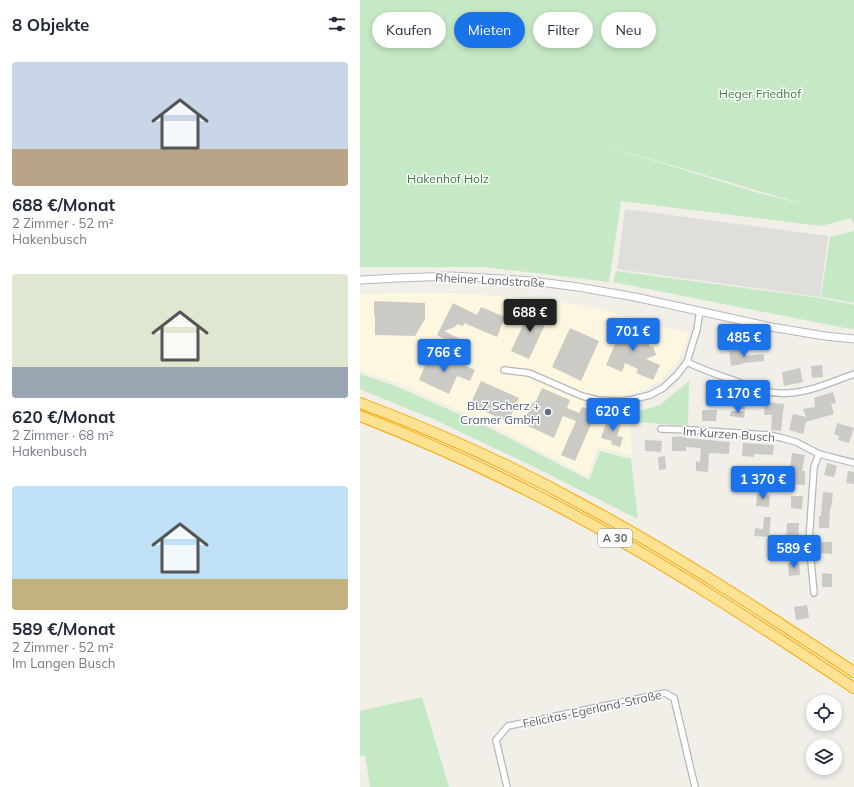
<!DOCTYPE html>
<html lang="de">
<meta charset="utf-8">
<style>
:root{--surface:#fff;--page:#f2f2f3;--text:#1f2937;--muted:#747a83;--accent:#1a73e8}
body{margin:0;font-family:Mulish,sans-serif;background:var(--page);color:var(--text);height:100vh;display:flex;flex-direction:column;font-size:15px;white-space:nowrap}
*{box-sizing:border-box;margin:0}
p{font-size:13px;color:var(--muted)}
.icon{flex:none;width:22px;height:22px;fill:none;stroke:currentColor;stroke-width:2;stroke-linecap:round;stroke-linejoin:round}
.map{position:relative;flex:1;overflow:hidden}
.side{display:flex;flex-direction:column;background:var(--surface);width:360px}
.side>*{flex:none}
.banner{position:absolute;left:12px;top:12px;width:380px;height:36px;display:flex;gap:8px}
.tools{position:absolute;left:446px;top:695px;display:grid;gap:8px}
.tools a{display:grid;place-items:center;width:36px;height:36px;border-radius:50%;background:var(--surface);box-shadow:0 2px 6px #0003;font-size:20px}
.price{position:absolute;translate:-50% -34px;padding:0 9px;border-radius:4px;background:var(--accent);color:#fff;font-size:13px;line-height:26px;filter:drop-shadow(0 1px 2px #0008)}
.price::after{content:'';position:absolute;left:50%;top:24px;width:12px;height:9px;margin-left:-6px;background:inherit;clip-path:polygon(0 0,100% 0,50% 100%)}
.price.active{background:#222;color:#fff}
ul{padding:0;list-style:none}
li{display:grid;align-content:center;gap:8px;height:212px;padding:0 12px}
li span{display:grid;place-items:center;height:124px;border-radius:4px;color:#555}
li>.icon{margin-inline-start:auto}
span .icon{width:72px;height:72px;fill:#fffc;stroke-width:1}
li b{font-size:17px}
h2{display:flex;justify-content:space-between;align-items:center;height:48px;padding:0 12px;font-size:17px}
.chip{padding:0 14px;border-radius:18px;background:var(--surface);box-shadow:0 2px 6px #0003;font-size:14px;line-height:36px}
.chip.active{background:var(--accent);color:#fff}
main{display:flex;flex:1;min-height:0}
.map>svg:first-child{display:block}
.commercial{fill:#fef7e0}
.industrial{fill:#e0deda}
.green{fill:#c5e8c5;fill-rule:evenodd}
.building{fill:#cccac5}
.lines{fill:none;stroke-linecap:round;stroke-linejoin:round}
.minor-casing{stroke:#b5b8bc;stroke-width:8}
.tertiary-casing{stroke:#b5b8bc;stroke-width:9}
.motorway-casing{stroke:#f9ab00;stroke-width:12}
.minor{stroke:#fff;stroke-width:5.5}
.tertiary{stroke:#fff;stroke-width:7}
.motorway{stroke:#fde293;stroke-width:10}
.service-dot{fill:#5c6f8a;stroke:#fff;stroke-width:1.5}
.labels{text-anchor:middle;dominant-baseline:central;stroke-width:3;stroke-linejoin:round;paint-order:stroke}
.shield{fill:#fff;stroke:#8f9295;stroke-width:1}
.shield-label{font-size:11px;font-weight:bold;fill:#5f6368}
.park-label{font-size:12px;fill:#348238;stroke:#fff}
.street-label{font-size:12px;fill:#5f6368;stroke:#fff}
.service-label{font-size:12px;fill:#4e5e75;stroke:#fff;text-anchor:end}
</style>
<main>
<section class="side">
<h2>8 Objekte<svg class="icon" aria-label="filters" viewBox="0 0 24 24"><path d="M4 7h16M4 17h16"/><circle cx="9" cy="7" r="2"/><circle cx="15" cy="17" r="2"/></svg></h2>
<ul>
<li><span style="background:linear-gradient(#c9d6e8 70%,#b9a48a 0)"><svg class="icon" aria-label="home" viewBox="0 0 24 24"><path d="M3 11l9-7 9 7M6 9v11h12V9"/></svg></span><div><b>688 €/Monat</b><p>2 Zimmer · 52 m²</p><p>Hakenbusch</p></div></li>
<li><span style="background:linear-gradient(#dfe7d0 75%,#9aa5b1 0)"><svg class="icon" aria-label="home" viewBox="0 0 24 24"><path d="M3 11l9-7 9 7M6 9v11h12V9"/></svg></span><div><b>620 €/Monat</b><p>2 Zimmer · 68 m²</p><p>Hakenbusch</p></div></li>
<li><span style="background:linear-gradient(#bfe0f5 75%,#c2b280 0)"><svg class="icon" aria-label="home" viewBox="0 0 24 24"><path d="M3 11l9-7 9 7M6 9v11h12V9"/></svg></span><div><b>589 €/Monat</b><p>2 Zimmer · 52 m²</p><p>Im Langen Busch</p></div></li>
</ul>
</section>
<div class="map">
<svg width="494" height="787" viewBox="0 0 494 787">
<rect width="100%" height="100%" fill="#f1efe8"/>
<path class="commercial" d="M26 293H86L154 297 221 305 329 333 319 359 302 379 285 390 268 395 272 455 238 447 227 476 127 423 36 382 0 371V295Z"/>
<path class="industrial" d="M265 209 468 236 460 297 257 269Z"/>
<g class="green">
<path d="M0 0H494V224L491 218 461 226 261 201 249 282 125 267H0ZM233 142 450 206H451L395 192Z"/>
<path d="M494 231V303L461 297 470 237Z"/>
<path d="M256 271 460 298 494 305V329L485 328 253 282Z"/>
<path d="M0 374 33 385 126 426 229 480 240 451 271 459 278 519 164 462 73 419 0 389Z"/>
<path d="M329 381 328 426 277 422 276 412 300 405Z"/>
<path d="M62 697 89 787H10L5 755 0 756V711Z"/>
</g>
<g class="building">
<path d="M14 301 65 303V319L55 336 15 335V315H14Z"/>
<path d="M93 303 117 315 121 307 145 317 137 337 104 323 103 326 97 324 95 327 84 331 100 339 97 345 77 335Z"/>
<path d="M172 306 186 312 188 318 169 359 151 351Z"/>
<path d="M275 324 291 331 287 340 290 347 293 346 296 355 286 359 300 365 293 380 276 373 278 369 265 363 262 372 246 365 256 342 252 340 257 328 263 327 273 331Z"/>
<path d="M210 328 239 341 221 381 192 367Z"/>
<path d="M381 349 382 356 404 354V361L383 363V364L371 366 369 351Z"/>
<path d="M75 353 115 370 110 381 97 376 89 394 59 380 67 361 70 363Z"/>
<path d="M462 365 463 377 452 378 451 366Z"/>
<path d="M440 368 443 382 424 386 422 372Z"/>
<path d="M121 381 159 398 148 422 110 405Z"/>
<path d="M349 383 363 387 362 390 368 392 364 403 354 400 355 396 346 393Z"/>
<path d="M182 388 210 400 207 408 219 413 222 407 236 413 215 461 201 455 216 421 203 416 194 438 166 425 169 417 166 416 173 402 175 403Z"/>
<path d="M473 392 476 403 471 404 474 414 446 422 443 434 429 430 433 414 446 417 443 409 455 407 454 398Z"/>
<path d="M367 401 386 404 385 410 367 404Z"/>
<path d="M405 402 424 404 421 431 411 430 412 415H404Z"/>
<path d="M342 410H357L356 421H342Z"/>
<path d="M371 411H385L384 418 370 416Z"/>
<path d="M248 417 262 421 257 436 263 437 260 447 251 444 252 441 241 438Z"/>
<path d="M477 423 494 428 489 443 478 440 479 436 474 434Z"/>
<path d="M326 436V438L370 442 369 454 349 453 348 472 336 471V461L340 462 341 448 326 447V451H312V437Z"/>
<path d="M285 440 302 441 301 452 285 451Z"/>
<path d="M383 443 414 445 413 455 394 454V457L382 456Z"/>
<path d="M432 453 445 455 442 471H445V485L427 484 428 470H430Z"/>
<path d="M305 456 306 469 299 470 298 457Z"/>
<path d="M467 463 477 466 474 477 464 475Z"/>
<path d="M488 471 494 472V484L486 483Z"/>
<path d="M463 492 473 493 471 508H470L469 528H459V516H461Z"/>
<path d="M397 494 410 495 409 507 396 506Z"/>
<path d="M431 496H443L442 509 431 508Z"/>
<path d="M404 517H411L409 537 394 536 395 528 403 529Z"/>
<path d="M427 523H439L438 541H440L439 552 430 551V553H423L424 540H426Z"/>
<path d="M460 542H472V554L460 553Z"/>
<path d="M428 563H439L440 575 429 576Z"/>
<path d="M462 573 472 574V587H462Z"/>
<path d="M447 605 449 618 436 620 434 607Z"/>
</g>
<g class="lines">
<g class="minor-casing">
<g id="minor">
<path d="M327 362C341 369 355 374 370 379 389 386 408 395 429 393 451 392 474 381 494 374"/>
<path d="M144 370 169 373 222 396 238 400 259 401 270 400 290 395 303 388 317 375 327 362 337 329 340 311"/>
<path d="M301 429 332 430 409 435 422 438 436 442 459 454 494 463"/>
<path d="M454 593 449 541 454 467 459 454"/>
<path d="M147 787 136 740 148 726 305 693 314 698 335 787"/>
</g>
</g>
<g class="tertiary-casing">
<path id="tertiary" d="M0 280 38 278 92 276 172 281 218 287 275 297 411 327 465 336 494 339"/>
</g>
<g class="motorway-casing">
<g id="motorway">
<path d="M0 403C77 432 153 466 225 506 318 556 406 614 494 672"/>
<path d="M0 416C59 439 117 465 174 494 285 550 390 619 494 688"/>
</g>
</g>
<use href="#minor" class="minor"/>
<use href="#tertiary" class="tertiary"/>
<use href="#motorway" class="motorway"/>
</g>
<circle class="service-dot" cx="188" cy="412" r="4"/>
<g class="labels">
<rect class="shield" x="238" y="529" width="34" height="18" rx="3"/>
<g class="shield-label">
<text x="255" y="538">A 30</text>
</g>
<g class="park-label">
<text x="400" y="93">Heger Friedhof</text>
<text x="88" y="178">Hakenhof Holz</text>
</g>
<g class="street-label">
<text transform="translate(130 280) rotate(3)">Rheiner Landstraße</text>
<text transform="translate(369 434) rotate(4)">Im Kurzen Busch</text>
<text transform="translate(232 709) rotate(-12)">Felicitas-Egerland-Straße</text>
</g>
<g class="service-label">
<text x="180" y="405">BLZ Scherz +<tspan x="180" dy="14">Cramer GmbH</tspan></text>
</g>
</g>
</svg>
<div class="tools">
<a><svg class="icon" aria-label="locate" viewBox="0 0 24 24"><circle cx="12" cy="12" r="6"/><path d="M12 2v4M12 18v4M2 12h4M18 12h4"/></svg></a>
<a><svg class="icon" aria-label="layers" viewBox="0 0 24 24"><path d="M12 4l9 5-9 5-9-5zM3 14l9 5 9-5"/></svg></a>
</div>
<b class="price active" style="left:170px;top:333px">688 €</b>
<b class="price" style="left:273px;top:352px">701 €</b>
<b class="price" style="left:384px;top:358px">485 €</b>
<b class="price" style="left:84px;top:373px">766 €</b>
<b class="price" style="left:378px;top:414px">1 170 €</b>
<b class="price" style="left:253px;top:432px">620 €</b>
<b class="price" style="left:403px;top:500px">1 370 €</b>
<b class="price" style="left:434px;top:569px">589 €</b>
<div class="banner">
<a class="chip">Kaufen</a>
<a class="chip active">Mieten</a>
<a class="chip">Filter</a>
<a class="chip">Neu</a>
</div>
</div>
</main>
